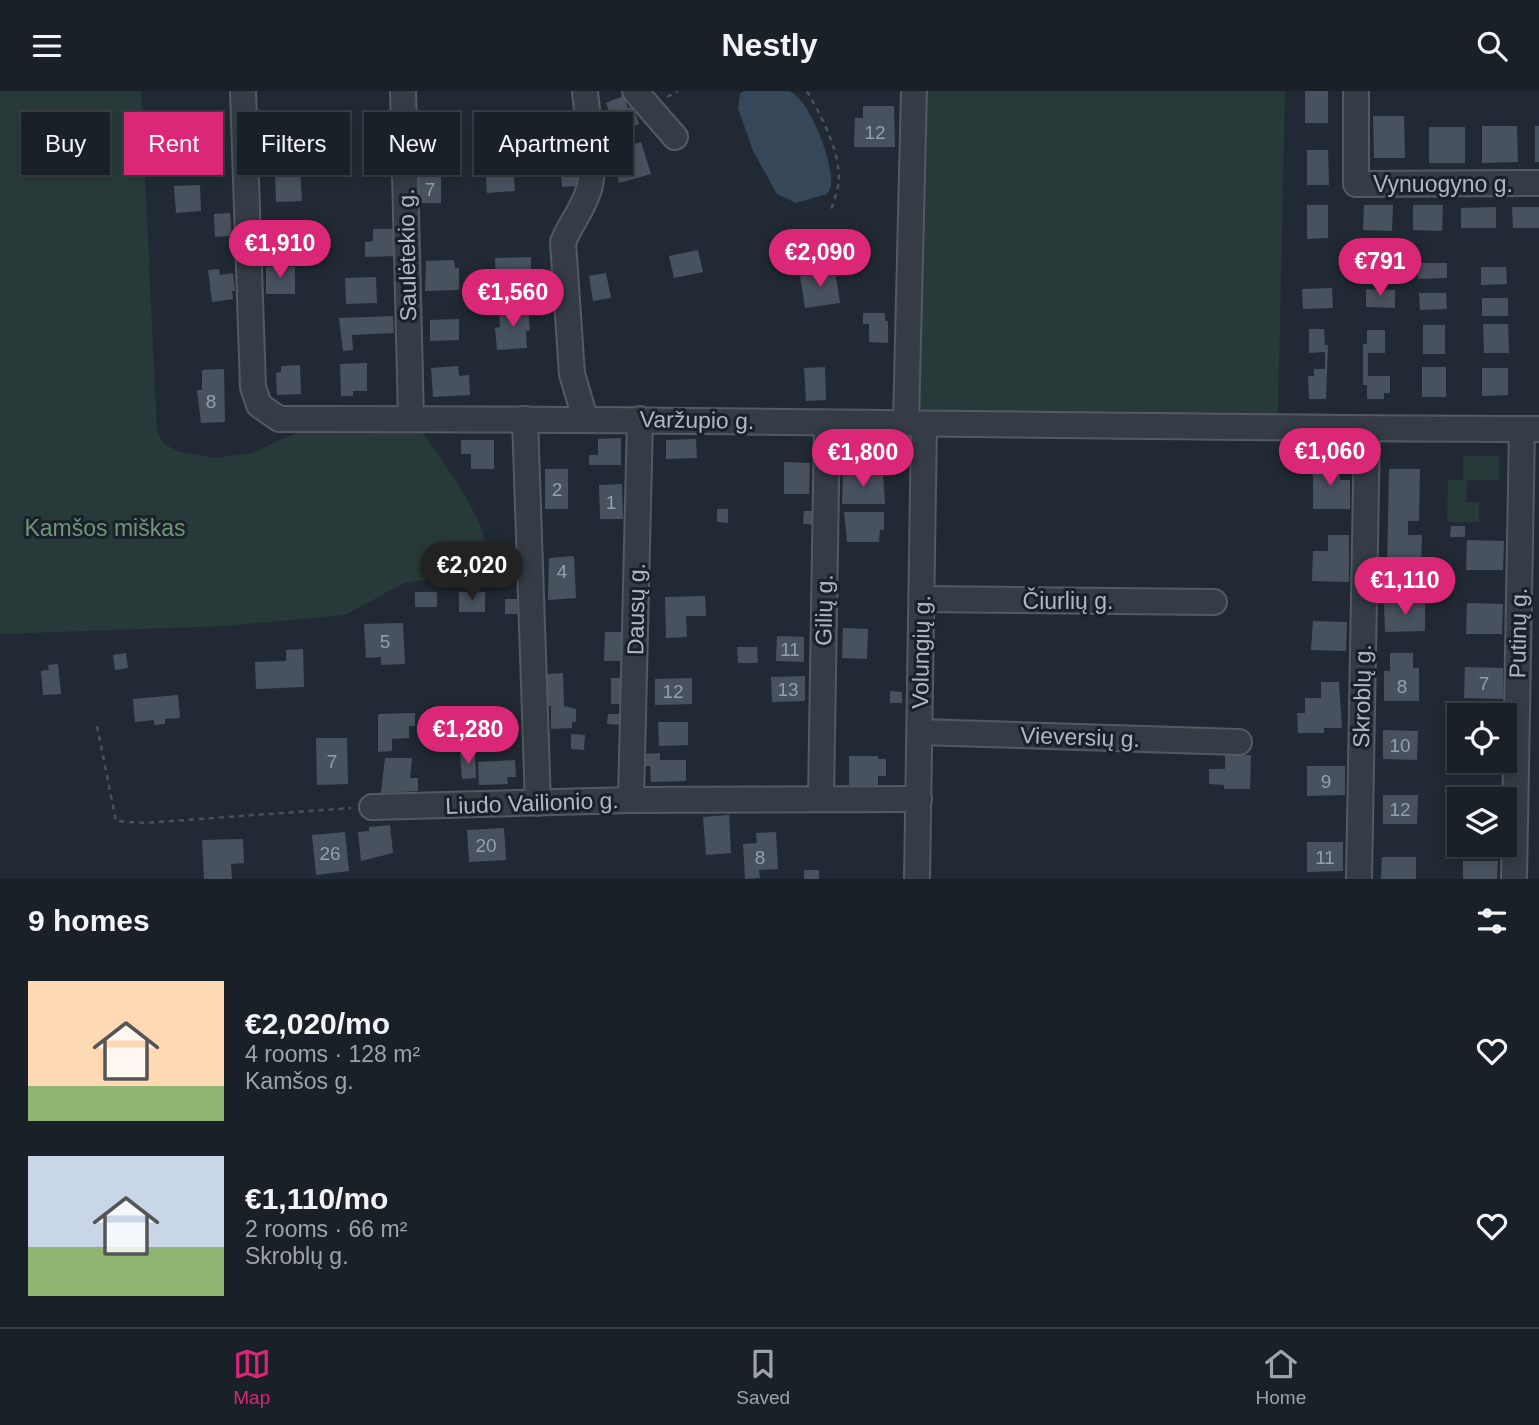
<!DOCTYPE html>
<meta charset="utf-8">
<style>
:root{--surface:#192027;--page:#22282f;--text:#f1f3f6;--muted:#9fa3a7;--line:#373e44;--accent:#db2777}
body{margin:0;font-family:Arial,sans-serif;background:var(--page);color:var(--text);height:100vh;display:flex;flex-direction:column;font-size:26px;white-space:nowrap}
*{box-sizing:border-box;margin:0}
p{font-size:23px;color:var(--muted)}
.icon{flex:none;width:38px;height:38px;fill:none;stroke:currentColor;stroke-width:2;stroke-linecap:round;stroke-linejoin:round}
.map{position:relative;height:788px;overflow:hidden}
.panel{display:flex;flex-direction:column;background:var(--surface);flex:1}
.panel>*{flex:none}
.top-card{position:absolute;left:21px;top:21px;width:700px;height:63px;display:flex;gap:14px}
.tools{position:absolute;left:1447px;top:612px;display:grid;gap:14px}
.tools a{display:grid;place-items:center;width:70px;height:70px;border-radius:0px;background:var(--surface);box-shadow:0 4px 10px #0003,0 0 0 2px var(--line);font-size:35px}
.price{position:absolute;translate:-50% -60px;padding:0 16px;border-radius:24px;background:var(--accent);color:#fff;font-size:23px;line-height:46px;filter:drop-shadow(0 2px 4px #0008)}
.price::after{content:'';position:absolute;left:50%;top:42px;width:21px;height:16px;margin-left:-10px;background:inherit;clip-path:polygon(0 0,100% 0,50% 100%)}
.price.on{background:#222;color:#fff}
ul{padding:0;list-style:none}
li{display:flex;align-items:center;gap:21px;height:175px;padding:0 28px}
li span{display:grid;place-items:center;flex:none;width:196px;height:140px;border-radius:0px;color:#555}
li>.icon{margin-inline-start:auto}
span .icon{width:84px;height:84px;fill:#fffc;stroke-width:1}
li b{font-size:30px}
h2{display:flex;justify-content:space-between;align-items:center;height:84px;padding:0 28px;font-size:30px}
.tag{padding:0 24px;border-radius:0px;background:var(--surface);box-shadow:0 4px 10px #0003,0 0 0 2px var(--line);font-size:24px;line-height:63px}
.tag.on{background:var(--accent);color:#fff}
header{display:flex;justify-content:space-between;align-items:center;height:91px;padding:0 28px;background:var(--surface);font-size:32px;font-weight:600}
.tab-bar{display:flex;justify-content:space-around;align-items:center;height:98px;border-top:2px solid var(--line);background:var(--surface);font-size:19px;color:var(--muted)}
.tab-bar a{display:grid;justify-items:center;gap:4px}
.tab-bar .on{color:var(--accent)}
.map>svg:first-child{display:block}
.green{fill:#273a39}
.water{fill:#36475a}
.building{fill:#48525e}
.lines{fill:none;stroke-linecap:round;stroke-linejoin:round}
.minor-casing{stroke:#525a63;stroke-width:28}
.path{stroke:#455557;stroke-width:2.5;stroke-dasharray:5 5;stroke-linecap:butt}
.minor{stroke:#353c45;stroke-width:24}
.labels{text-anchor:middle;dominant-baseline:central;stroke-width:6;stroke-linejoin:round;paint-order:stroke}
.number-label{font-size:19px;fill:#959ea9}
.street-label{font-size:23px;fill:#afb7c2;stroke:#1a212a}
.park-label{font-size:23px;fill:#709677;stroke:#1a212a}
</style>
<header><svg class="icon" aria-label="menu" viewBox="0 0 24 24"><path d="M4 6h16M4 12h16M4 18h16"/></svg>Nestly<svg class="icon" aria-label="search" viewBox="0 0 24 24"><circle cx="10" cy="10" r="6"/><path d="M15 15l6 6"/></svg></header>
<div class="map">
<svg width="1539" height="788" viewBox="0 0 1539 788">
<rect width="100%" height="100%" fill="#212a34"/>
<g class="green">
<path d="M0 0H141L157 341 164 353 180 361 215 367 252 362 314 334 418 335C441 369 497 438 487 480L404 492 345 524 223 535 0 543Z"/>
<path d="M928 0H1285L1278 324 919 321Z"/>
<path d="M1463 365H1499V389H1467L1466 411 1479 412V431H1447L1448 389H1463Z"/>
</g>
<path class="water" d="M744 0C757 0 775 0 788 0 809 5 834 73 831 93 831 97 829 100 827 103L796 112 777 103 753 60 738 17 740 3Z"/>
<g class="building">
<rect x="1305" y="0" width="23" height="32"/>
<path d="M623 5 628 17 633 16 639 33 617 41 606 12Z"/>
<path d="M863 15H894L895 56H854L855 27H863Z"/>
<path d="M548 25 549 55 522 56V41L505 42 506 54 489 55 488 29Z"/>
<path d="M1373 25H1404L1405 67H1374Z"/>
<path d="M1482 35H1517L1518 71 1482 72Z"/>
<rect x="1535" y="35" width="4" height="36"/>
<rect x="1429" y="36" width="36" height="36"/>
<path d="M390 43 391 58 372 59 371 44Z"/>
<path d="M641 51 651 83 619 92 614 72 620 71 617 58Z"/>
<path d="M1307 59H1328L1329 94H1307Z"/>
<path d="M576 69 578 95 562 96 560 71Z"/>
<path d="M513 72 515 100 487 102 485 74Z"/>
<path d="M300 80 302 110 276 111 275 81Z"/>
<path d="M418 84 441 85V112H418Z"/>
<path d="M200 94 201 120 176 122 174 95Z"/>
<path d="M1307 114H1328V147L1307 148Z"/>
<path d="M1364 114H1393L1392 140 1363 139Z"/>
<path d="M1413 114H1443L1442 140 1413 139Z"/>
<path d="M1496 116V137H1461V117Z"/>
<path d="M1512 116H1539V137H1513Z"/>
<path d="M230 122 232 145 215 146 214 123Z"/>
<path d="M373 138H394L395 165 365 166V151L373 150Z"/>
<path d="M698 159 703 181 674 187 669 165Z"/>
<path d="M531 166V188H522V197H503V190H496L495 167Z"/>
<path d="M454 169 455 177H459V199L425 200 426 170Z"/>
<path d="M1418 172H1447V187L1418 188Z"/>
<rect x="266" y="176" width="29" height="27"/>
<path d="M1481 176H1506L1507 193 1481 194Z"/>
<path d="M219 178 220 184 233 182 235 200H232L233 208 212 211 208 179Z"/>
<path d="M835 179 840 212 805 217 800 185Z"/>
<path d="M606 182 611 207 593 210 589 185Z"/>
<path d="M376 186 377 212 346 213 345 187Z"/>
<path d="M1332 197 1333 217 1303 218 1302 198Z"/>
<path d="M1366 198 1395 199V217L1366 216Z"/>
<path d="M1419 202H1446L1447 218 1420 219Z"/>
<rect x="1482" y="207" width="26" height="18"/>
<path d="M528 217 530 239 526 240 527 257 497 259 495 237 500 236 499 218Z"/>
<path d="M863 222H885V230H888V252L869 251V233H863Z"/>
<path d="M393 225 394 242 352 244 353 259 343 260 339 227Z"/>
<path d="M459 228V249L430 250V229Z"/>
<path d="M1483 233H1508L1509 262H1484Z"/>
<rect x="1423" y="234" width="22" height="29"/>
<path d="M1309 238H1324L1325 254H1328L1326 308H1309L1308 285H1314V278H1325V261L1309 262Z"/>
<path d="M1367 239H1385V262H1368V285H1390V302H1384V308H1367V294H1363V253H1367Z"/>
<path d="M367 272V300H353V305H341L340 273Z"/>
<path d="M300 274 301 303 277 304 276 282 281 281V275Z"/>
<path d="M458 275 459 285 469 284 470 304 433 306 431 277Z"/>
<path d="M825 276 826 309 806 310 804 277Z"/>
<rect x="1422" y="276" width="24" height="30"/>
<path d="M1482 277H1508V304L1482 305Z"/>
<path d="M224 278 225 331 201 332 197 299H202V279Z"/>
<path d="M621 347V374H589V364H598V348Z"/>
<path d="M696 348 697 367 666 368V349Z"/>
<path d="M461 349H494V378H471V363H461Z"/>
<path d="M842 350H862V375L843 376Z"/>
<path d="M784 371 810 372 809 403H784Z"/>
<path d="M1313 373H1340V389H1350V418H1313Z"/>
<rect x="545" y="378" width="23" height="40"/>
<path d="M1389 378H1420L1419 430H1408V444H1422L1421 479 1387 478Z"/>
<path d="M843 382H883L885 413H842Z"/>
<path d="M622 393 623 428H600L599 394Z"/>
<path d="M717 418H728V432L717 431Z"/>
<path d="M804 420H819V434L803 433Z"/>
<path d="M844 421H884V439H880L879 451H847Z"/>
<path d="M1451 435H1465V446H1450Z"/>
<path d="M1328 444H1349V491L1312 490 1313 460H1328Z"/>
<path d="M1467 449 1504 450 1503 479H1466Z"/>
<path d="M574 465 576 507 548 509 549 467Z"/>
<rect x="415" y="501" width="22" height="15"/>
<rect x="459" y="501" width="26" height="20"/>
<path d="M705 505 706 525H686L687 546 666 547 665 506Z"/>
<path d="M505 508H517L518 523H505Z"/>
<path d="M1384 511H1425V540L1385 541Z"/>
<path d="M1467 512 1503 513 1502 543H1466Z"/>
<path d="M1313 530 1347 531 1346 560 1311 559Z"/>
<path d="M403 532 405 573 381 574V566L366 567 364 533Z"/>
<path d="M843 537 868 538 867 568 842 567Z"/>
<path d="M605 541H627L626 564H622V570H604Z"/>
<path d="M777 545 804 546V571L776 570Z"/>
<path d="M737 556H757L758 572H738Z"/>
<path d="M303 558 304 596 256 598 255 571 286 570V559Z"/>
<path d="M126 562 128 577 115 579 113 564Z"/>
<path d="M1390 562H1413V577H1419V610H1384V580H1390Z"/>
<path d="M58 573 61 603 43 604 41 580 49 579 48 574Z"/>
<path d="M1465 576 1503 577V608L1464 607Z"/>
<path d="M563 582 564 615 576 618V631H572V637L551 638V615H546L545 583Z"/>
<path d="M805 585V610L772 611 771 586Z"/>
<rect x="611" y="587" width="16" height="26"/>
<path d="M692 587V613L655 614V588Z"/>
<path d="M1321 591H1339L1342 637H1324V642H1298L1297 622H1305V607H1321Z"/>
<path d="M890 600 902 601V612H890Z"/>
<path d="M178 604 180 627 165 628V633L154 634V629L135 631 133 608Z"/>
<path d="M415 622V635H409V647L392 648V660L378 661V623Z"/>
<path d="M608 623H622L621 634 607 633Z"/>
<path d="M658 631H688V654L659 655Z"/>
<path d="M1383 639 1418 640 1417 669 1383 668Z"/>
<path d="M571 643 585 644 584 659 571 658Z"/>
<path d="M316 647H347L348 693 317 694Z"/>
<path d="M460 662H475L476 687 462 688Z"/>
<path d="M660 662V669H686V690L651 691 650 675H645V663Z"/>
<path d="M1225 664H1251L1250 698H1224V694L1209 693V678H1225Z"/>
<path d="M849 665H878V668H886V685H878V694H849Z"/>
<path d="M385 667H412L410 687H418V700L381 702Z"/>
<path d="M515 669 516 686H507L508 693 479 694 478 671Z"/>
<path d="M1307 675H1345V704L1307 705Z"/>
<path d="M1383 704H1418L1417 733H1383Z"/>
<path d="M1463 704 1499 705V709H1463Z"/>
<path d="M729 724 731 762 706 764 703 726Z"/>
<path d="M390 734 393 762 361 770 358 741 369 740V736Z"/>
<path d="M504 737 506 769 469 771 467 739Z"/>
<path d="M345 741 349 780 316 784 312 744Z"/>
<path d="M776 741 778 778 759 779 760 787 745 788 743 753 757 752 756 742Z"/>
<path d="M243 748 244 772 231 773 232 788H204L202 749Z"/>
<path d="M1307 751H1343V780L1307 781Z"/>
<path d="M1382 766H1416V788H1381Z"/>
<path d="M1463 770H1498L1497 788H1463Z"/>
<rect x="804" y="779" width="15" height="9"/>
</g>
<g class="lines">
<g class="minor-casing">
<g id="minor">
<path d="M243 0 253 296 259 314 279 328C699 327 1119 337 1539 338"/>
<path d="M403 0 411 328"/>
<path d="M585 0C587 24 596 76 589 98 584 117 570 133 563 151L572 283 585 327"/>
<path d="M635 0 675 46"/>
<path d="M1356 0V93L1539 92"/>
<path d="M525 328 538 712"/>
<path d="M906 332 914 0"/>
<path d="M922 508 1214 511"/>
<path d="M920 641 1239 651"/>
<path d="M821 707 827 332"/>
<path d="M631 709 640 328"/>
<path d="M372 716 631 709 919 708"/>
<path d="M917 788 924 334"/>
<path d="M1359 788 1367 338"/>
<path d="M1514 788 1522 338"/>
</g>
</g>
<g class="path">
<path d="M807 0C822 27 839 57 839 89 838 100 833 112 830 122"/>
<path d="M667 6 678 0"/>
<path d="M97 635 116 730 145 732 351 717"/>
</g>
<use href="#minor" class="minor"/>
</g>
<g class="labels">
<g class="number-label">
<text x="875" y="41">12</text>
<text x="430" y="98">7</text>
<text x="211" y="310">8</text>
<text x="557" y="398">2</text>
<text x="611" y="411">1</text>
<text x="562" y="480">4</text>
<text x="385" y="550">5</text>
<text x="790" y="558">11</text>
<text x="1484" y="592">7</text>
<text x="1402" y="595">8</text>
<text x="788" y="598">13</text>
<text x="673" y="600">12</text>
<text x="1400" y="654">10</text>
<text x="332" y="670">7</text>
<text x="1326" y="690">9</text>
<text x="1400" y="718">12</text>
<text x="486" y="754">20</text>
<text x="330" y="762">26</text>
<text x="760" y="766">8</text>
<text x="1325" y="766">11</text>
</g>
<g class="street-label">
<text x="1443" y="93">Vynuogyno g.</text>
<text transform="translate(407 164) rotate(-91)">Saulėtekio g.</text>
<text transform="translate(697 329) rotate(1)">Varžupio g.</text>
<text x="1068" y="510">Čiurlių g.</text>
<text transform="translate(636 518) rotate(-89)">Dausų g.</text>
<text transform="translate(824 519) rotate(-89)">Gilių g.</text>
<text transform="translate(1518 542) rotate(-89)">Putinų g.</text>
<text transform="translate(921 561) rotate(-89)">Volungių g.</text>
<text transform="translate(1362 605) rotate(-89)">Skroblų g.</text>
<text transform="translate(1080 646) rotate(2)">Vieversių g.</text>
<text transform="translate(532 712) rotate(-2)">Liudo Vailionio g.</text>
</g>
<g class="park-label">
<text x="105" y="437">Kamšos miškas</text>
</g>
</g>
</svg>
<div class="tools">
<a><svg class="icon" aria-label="locate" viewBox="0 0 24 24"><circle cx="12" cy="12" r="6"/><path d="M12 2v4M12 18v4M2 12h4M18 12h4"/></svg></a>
<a><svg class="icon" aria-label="layers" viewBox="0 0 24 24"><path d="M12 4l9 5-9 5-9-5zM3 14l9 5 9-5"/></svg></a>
</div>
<b class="price" style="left:280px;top:189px">€1,910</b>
<b class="price" style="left:820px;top:198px">€2,090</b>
<b class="price" style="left:1380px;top:207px">€791</b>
<b class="price" style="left:513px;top:238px">€1,560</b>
<b class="price" style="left:1330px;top:397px">€1,060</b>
<b class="price" style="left:863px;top:398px">€1,800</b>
<b class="price on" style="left:472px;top:511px">€2,020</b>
<b class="price" style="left:1405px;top:526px">€1,110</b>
<b class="price" style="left:468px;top:675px">€1,280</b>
<div class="top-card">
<a class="tag">Buy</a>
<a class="tag on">Rent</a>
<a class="tag">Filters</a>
<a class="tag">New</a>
<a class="tag">Apartment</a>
</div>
</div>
<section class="panel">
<h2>9 homes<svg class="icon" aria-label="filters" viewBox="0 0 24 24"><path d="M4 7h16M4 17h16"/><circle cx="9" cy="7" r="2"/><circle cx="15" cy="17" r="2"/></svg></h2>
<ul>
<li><span style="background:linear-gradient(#ffd9b3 75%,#8fb573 0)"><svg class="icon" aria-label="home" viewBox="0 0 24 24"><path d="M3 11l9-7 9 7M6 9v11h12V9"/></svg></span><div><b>€2,020/mo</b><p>4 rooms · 128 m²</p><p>Kamšos g.</p></div><svg class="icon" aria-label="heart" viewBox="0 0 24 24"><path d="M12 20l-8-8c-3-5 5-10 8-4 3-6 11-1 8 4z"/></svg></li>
<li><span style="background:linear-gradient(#c9d6e8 65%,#8fb573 0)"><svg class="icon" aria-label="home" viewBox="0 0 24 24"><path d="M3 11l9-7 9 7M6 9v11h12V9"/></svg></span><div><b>€1,110/mo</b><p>2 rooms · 66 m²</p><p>Skroblų g.</p></div><svg class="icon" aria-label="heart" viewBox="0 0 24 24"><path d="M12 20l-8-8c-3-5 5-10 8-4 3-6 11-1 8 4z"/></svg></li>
</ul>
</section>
<nav class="tab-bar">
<a class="on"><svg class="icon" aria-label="map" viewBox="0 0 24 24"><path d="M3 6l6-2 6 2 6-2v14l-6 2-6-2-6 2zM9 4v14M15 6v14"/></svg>Map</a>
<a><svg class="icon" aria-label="saved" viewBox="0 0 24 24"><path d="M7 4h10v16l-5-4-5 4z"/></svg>Saved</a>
<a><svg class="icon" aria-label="home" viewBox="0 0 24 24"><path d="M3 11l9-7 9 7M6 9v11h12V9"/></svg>Home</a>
</nav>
